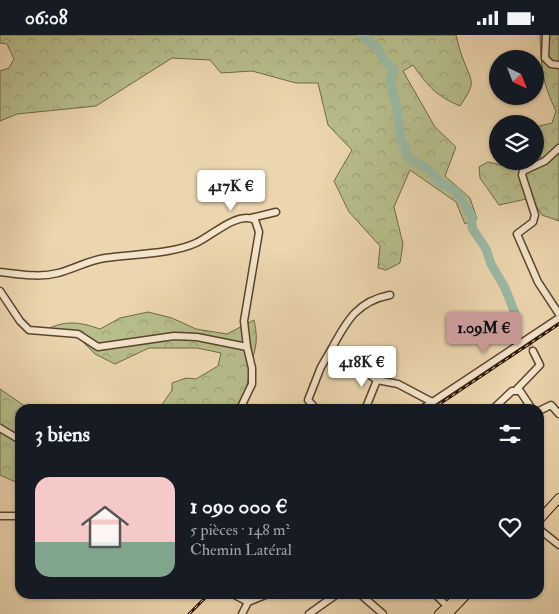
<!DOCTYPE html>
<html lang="fr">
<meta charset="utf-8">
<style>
:root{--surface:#171b24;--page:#242831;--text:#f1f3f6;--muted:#9ea1a6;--line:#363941;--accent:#c59692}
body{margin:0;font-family:"IM FELL Double Pica",serif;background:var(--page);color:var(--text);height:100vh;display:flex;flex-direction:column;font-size:19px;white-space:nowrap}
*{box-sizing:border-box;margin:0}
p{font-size:16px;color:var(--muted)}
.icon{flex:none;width:28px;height:28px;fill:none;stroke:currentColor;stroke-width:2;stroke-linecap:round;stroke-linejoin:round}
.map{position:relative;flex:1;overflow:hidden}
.side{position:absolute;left:15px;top:369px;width:529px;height:195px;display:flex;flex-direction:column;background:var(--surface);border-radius:15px;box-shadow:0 1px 4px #0004}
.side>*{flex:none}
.needle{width:32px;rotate:137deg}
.fabs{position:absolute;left:489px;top:15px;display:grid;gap:10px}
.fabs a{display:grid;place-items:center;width:55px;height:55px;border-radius:50%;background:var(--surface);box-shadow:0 1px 4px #0004;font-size:25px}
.price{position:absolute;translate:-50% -42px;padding:0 11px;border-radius:5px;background:#fff;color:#222;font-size:16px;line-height:32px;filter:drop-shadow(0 1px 2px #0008)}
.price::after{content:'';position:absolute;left:50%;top:30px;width:15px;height:11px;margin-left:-8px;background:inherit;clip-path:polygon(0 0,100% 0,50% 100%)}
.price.selected{background:var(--accent);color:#111}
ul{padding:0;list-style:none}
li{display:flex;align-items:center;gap:15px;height:125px;padding:0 20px}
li+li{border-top:1px solid var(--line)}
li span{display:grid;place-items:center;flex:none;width:140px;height:100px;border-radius:15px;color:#555}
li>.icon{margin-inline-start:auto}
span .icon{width:60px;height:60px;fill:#fffc;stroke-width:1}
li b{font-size:21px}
h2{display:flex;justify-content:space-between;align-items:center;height:60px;padding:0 20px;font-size:21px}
.status{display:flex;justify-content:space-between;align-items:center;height:35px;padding:0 25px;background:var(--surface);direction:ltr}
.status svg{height:14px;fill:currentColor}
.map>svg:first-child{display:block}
.forest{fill:url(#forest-crowns);stroke:#706946}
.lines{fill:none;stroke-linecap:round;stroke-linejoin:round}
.river{stroke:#9abaa6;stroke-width:9}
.minor-tunnel{stroke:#c5af8c;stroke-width:6;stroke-dasharray:6 3;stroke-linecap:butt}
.minor-casing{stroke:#5a442c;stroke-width:9}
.major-casing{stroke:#291401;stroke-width:10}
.minor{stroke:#f3e4cb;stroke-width:6}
.major{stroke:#ecd6af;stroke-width:8}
.rail-casing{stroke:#291401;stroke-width:3}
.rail{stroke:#f3e4cb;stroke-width:1;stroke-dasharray:4;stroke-linecap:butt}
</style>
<div class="status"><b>06:08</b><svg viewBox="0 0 49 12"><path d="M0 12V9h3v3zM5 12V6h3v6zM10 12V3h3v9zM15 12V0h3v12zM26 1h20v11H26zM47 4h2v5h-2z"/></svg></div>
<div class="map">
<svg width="559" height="579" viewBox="0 0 559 579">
<defs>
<pattern id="forest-crowns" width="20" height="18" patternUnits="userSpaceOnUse" patternTransform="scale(1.25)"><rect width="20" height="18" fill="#b7be8c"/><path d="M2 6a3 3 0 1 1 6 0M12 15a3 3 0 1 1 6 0" fill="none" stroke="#9da277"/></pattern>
</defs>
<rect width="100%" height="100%" fill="#ecd6af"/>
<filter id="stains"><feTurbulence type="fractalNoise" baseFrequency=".004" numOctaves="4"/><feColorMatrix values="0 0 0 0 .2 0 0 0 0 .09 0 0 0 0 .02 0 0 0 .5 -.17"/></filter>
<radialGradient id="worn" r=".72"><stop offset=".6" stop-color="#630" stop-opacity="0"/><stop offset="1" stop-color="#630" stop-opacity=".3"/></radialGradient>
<g class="forest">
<path d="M0 0H456C458 8 460 16 463 24 473 49 476 47 460 71 436 61 428 51 413 30L403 36 435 92 456 112 445 141 470 163 477 184 465 189 456 167 410 135 394 172 403 209 400 228 386 235 378 233 380 211 349 177 334 146 352 115 328 90 318 48H296L252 36 221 38 210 25 172 23 96 71 17 79 0 86V36L9 33 14 24 7 9 0 8Z"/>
<path d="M540 0H559V186L542 180 531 163 499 170 480 143 479 132 488 127 528 136 543 130 535 107V92L552 88 556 76C542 48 541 30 540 0Z"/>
<path d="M148 277 172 283 196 294 227 299 254 285C260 311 253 316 249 340 247 352 244 362 239 374H159L172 355V348L186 343 196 344 218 331 221 318 197 313H149L115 329 95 319 79 303 47 294C67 285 80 287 100 294L120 283Z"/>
<path d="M0 354 29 374H20V449L0 440Z"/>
</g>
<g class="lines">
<path class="river" d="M362 0 378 14 385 26 394 35 390 46 397 74 401 106 406 113V119L408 123 428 134 441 148 456 156 472 182V193L486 214 491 229 505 253 516 281"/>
<path class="minor-tunnel" d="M529 308 533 316"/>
<g class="minor-casing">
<g id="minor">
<path d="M546 0 545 23 551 29 559 30"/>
<path d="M559 113 545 126 523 136 522 140 535 180 533 187 517 199 538 247 559 279"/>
<path d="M251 183 276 177"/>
<path d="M0 237C19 239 39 243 58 238 74 234 89 225 105 223 133 219 172 219 196 208 212 201 237 176 255 185L259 197 244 286 247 312 252 333V349L240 374"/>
<path d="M0 256 20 286 29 295 78 299 98 312 174 301 197 302 247 312"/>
<path d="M332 313C347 285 358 266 390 260"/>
<path d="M516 355 540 330 533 316"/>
<path d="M367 370 377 345"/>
<path d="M316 374 308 365 321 332 332 313 377 345 398 349 432 367"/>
<path d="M422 374 559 283"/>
<path d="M493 374 512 356H520L532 374"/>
<path d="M539 376 551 370 559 379"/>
<path d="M0 393 20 405"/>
<path d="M0 481H20"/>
<path d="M539 494 559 510"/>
<path d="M233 559 248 567"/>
<path d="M360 559 383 579"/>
<path d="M435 559 446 570V576"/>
<path d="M242 579 248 567 268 559"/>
<path d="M309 579 337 559"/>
</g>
</g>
<g class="major-casing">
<g id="major">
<path d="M539 485 559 463"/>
<path d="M439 579 461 559"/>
<path d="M448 579 467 559"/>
</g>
</g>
<use href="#minor" class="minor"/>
<use href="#major" class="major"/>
<g class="rail-casing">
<g id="rail">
<path d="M432 374 559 289"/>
<path d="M189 579 209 559"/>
</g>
</g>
<use href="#rail" class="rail"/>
</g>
<rect width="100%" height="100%" filter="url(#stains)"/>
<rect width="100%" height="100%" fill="url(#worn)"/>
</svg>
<div class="fabs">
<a><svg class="needle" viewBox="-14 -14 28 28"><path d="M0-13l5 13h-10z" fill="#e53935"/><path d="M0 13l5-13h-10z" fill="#9ea1a6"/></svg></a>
<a><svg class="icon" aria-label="layers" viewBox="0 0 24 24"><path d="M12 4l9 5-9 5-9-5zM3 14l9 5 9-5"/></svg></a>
</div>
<b class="price" style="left:231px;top:177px">417K €</b>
<b class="price selected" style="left:484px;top:319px">1.09M €</b>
<b class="price" style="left:362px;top:353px">418K €</b>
<section class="side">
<h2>3 biens<svg class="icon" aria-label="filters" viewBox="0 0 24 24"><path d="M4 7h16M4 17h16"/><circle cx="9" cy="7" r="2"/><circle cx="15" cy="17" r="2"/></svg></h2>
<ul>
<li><span style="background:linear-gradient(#f6c9c9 65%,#7fa58c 0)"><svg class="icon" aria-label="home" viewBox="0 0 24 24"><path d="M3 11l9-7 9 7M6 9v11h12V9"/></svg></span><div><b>1 090 000 €</b><p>5 pièces · 148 m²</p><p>Chemin Latéral</p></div><svg class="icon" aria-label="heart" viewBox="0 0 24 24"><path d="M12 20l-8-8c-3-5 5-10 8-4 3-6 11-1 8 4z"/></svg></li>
</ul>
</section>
</div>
